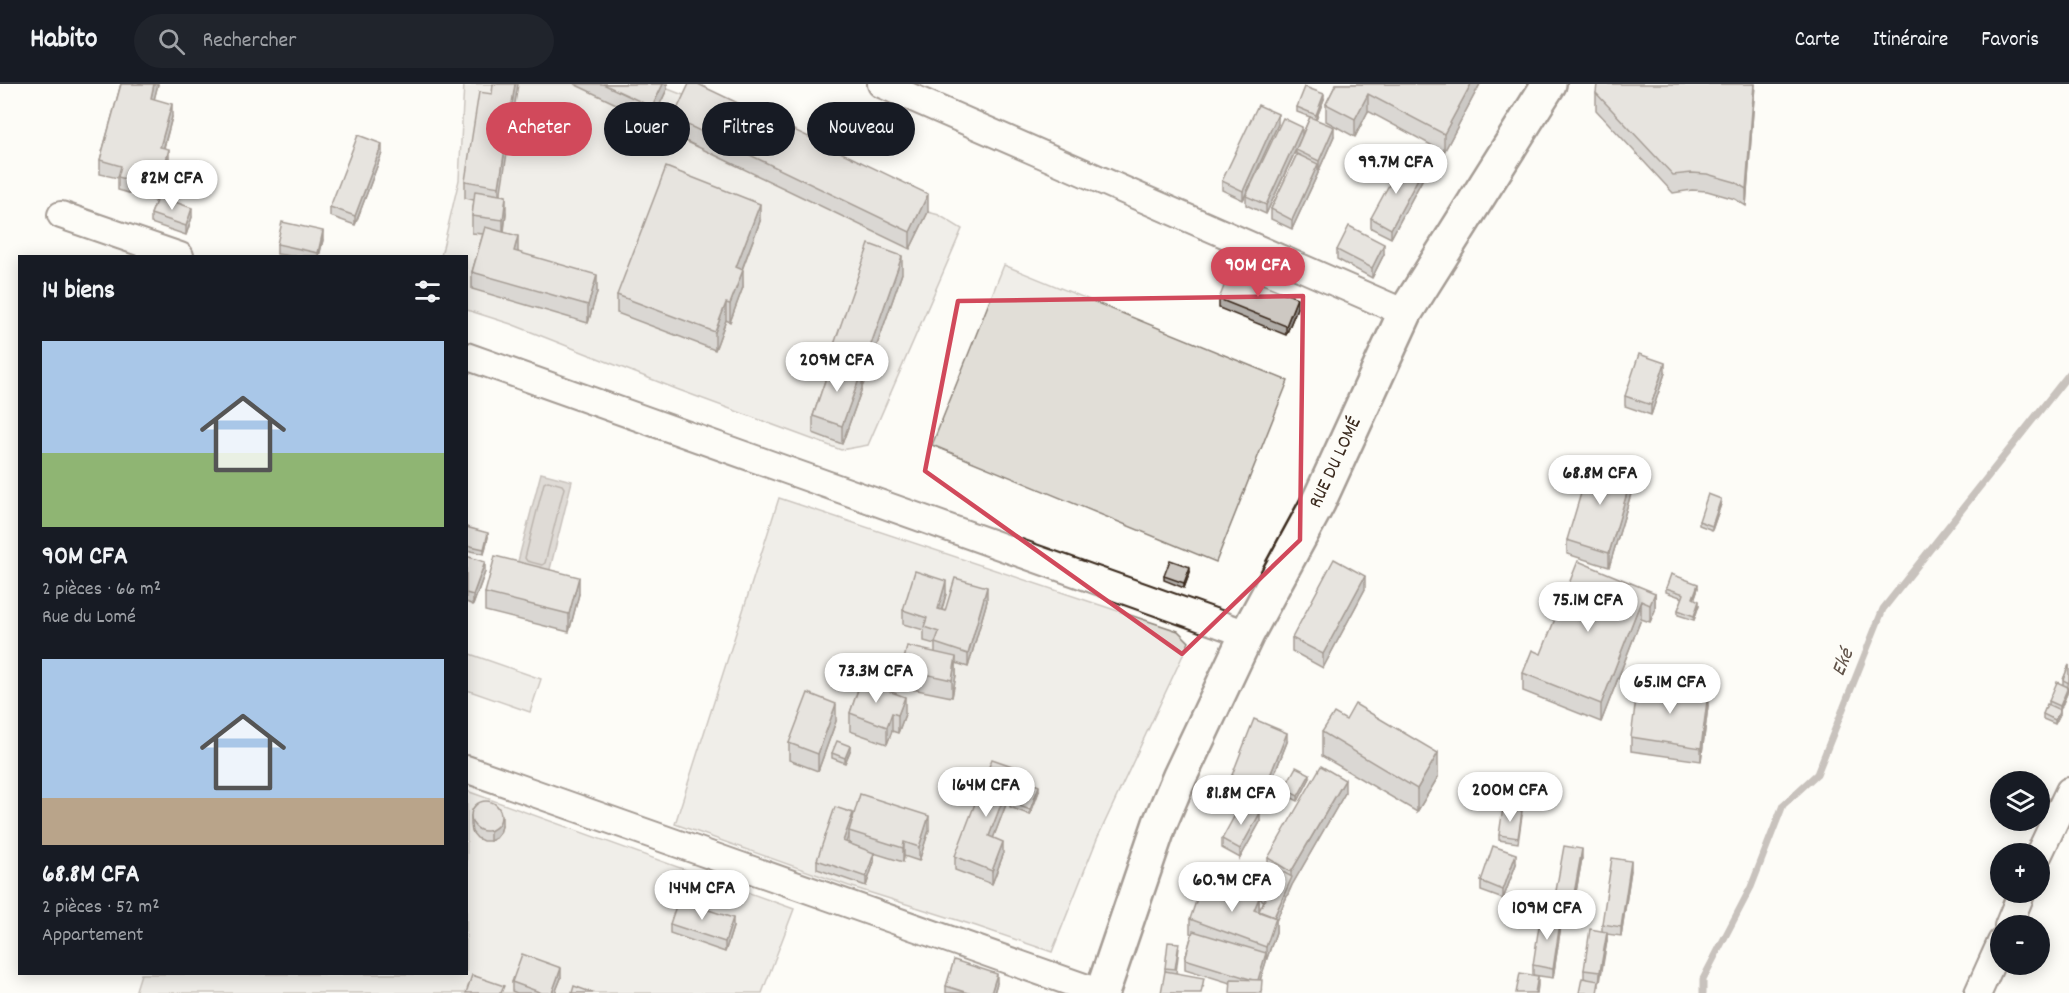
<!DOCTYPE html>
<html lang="fr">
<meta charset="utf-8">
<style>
:root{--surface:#171b24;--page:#20242c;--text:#f1f3f6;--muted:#9ea1a6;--line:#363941;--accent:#d1495b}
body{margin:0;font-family:Dekko,sans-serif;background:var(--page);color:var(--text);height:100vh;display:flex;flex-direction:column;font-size:22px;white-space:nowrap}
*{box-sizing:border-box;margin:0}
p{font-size:20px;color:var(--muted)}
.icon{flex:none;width:33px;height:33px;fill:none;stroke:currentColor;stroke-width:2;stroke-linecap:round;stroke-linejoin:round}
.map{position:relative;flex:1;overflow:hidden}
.drawer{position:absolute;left:18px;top:171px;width:450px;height:720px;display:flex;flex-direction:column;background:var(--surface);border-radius:0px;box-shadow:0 3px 15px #0003}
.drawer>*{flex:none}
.guide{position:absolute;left:486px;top:18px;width:570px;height:54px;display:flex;gap:12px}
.tools{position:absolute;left:1990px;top:687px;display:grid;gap:12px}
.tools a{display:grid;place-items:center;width:60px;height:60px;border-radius:50%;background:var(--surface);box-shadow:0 3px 15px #0003;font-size:30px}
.price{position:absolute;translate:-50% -51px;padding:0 14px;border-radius:21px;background:#fff;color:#222;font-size:20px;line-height:39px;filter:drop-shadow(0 2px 3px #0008)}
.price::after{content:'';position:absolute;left:50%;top:36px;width:18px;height:14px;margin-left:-9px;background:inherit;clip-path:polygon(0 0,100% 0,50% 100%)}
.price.on{background:var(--accent);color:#fff}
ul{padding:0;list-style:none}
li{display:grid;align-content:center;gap:12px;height:318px;padding:0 24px}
li span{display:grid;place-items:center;height:186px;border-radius:0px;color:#555}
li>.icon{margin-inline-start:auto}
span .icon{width:108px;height:108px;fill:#fffc;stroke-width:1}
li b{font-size:26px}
h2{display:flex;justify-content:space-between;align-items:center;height:72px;padding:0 24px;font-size:26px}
.pill{padding:0 21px;border-radius:27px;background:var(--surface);box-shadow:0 3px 15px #0003;font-size:21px;line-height:54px}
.pill.on{background:var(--accent);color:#fff}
header{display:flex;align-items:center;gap:36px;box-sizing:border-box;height:84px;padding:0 30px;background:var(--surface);border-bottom:2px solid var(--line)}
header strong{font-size:28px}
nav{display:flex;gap:33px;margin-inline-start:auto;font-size:21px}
.search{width:420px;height:54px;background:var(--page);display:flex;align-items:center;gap:15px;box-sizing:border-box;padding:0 21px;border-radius:33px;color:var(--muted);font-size:22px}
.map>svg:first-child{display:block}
.green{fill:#e1ded7;stroke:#8e847a;stroke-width:1.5}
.water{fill:#bbb4ad;stroke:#887d74;stroke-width:1.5}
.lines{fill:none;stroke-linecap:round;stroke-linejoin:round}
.shore{stroke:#6e6157;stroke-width:1.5}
.stream{stroke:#887d74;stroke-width:7}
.minor-casing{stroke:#3b2a1e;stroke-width:30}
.primary-casing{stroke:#3b2a1e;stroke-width:38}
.minor{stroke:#fdfcf7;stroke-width:26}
.primary{stroke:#fdfcf7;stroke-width:33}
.wall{fill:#b0aca7;stroke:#3b2a1e;stroke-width:1.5;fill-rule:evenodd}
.shaded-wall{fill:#908c88;stroke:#3b2a1e;stroke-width:1.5}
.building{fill:#cdc8c2;stroke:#3b2a1e;stroke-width:1.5}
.marked{fill:none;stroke:#d1495b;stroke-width:4.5;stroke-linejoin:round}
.labels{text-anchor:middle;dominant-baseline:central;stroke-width:4.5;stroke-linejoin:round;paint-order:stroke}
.street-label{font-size:20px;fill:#3b2a1e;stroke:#fdfcf7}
.water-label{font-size:21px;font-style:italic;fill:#615349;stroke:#fdfcf7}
</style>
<header>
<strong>Habito</strong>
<div class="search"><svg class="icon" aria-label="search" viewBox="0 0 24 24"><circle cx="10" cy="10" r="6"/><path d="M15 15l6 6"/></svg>Rechercher</div>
<nav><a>Carte</a><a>Itinéraire</a><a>Favoris</a></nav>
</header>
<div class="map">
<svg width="2069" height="909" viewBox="0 0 2069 909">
<rect width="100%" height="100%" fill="#fdfcf7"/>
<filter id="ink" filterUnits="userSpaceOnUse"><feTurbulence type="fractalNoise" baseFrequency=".0167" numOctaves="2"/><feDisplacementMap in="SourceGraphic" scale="12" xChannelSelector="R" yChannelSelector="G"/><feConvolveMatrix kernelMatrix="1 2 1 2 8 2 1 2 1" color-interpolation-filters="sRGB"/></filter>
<g filter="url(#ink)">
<g class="green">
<path d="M464 0H655L691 14 928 128 939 131 962 145 868 361 841 366 679 306 511 240 467 226 466 172H441L459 96Z"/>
<path d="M1004 181 1288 297 1216 478 932 361Z"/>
<path d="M779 414 1178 547 1189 558 1097 755 1052 868 976 842 849 802 675 740Z"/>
<path d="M467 569 541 595 530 628 467 606Z"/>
<path d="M467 707 794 825 762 909H135L141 890H466Z"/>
</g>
<path class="water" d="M541 389 572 397 549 489 517 481Z"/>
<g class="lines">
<path class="shore" d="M548 397 562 401 564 404 545 479 542 481 527 477 525 474 544 399Z"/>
<path class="stream" d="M1703 909V895L1751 803 1783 721 1817 690 1883 525 2069 290"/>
<g class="minor-casing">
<g id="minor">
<path d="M881 0 1405 229"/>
<path d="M61 131 180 172"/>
<path d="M466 272 1247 550"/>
<path d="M466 685 1101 909"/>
<path d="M2039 770 2069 707"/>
<path d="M2008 842 2022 808"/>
<path d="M1978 909 2001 858"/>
</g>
</g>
<g class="primary-casing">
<path id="primary" d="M1102 909 1160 739 1180 692 1247 550 1318 419 1405 229 1549 0"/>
</g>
<use href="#minor" class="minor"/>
<use href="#primary" class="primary"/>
</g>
<g class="wall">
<path d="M121 0H158L154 15 172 33 164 64 169 79 160 112 192 133 186 151 151 139V130L156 117 118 106V94L100 90V76Z"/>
<path d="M574 0H667V5L652 37Z"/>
<path d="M1336 0H1480L1444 68 1368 27 1355 53 1326 37V20Z"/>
<path d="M1755 0 1746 122 1735 115 1707 107 1692 106 1673 109 1596 26V9Z"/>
<path d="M492 10 501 111 506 129 504 148 518 168 597 208 588 239 472 205V188L483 150 472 149V132L474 116 465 114V97Z"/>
<path d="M1324 15 1316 35 1334 52 1319 86 1318 85V89L1292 145 1271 135V125L1296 72V66L1266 130 1246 121V112L1302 51 1310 33 1297 28V23Z"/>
<path d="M673 34 928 128 910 165 673 51Z"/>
<path d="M1278 40 1243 116 1222 106V97Z"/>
<path d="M382 69 355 141 330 132V123Z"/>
<path d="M1422 96 1391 154 1371 144V134Z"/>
<path d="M760 137 742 186 743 203 730 238 726 236 715 266 617 229V211Z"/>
<path d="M323 156 319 172H291L277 170V160Z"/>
<path d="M1337 166 1384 170 1372 194 1337 175Z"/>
<path d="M902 189 863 301 862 300V304L842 360 813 349V332L830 283V272Z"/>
<path d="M1219 215 1297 224 1286 251 1219 224Z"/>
<path d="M1665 289 1651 331 1625 322V312Z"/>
<path d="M1633 403 1609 483 1567 470V456Z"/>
<path d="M1721 420 1712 446 1699 441V437Z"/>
<path d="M466 443 488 453 484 470 466 466Z"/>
<path d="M466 472 485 488 473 521 466 518Z"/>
<path d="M1190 488 1184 504 1164 496V492Z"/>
<path d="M1666 504H1698L1694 515 1699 521 1694 536 1678 531V526L1683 514 1666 508Z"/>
<path d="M1365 505 1323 584 1292 567V554Z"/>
<path d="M485 509 579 510 569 548 485 527Z"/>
<path d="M1655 509V526L1650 538 1641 535 1601 638 1523 607V589L1541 570Z"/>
<path d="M946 510 942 526 945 527 987 517 968 583 956 579V591L952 613 902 603V585L935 569V560L924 557V546L903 540V526Z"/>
<path d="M2069 581 2068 607 2060 626V630L2055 640 2043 635V630L2049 621V617L2063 600V596Z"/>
<path d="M901 583 898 598 878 594V590Z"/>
<path d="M861 597 905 630 898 649 892 647 887 660 850 647V629Z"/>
<path d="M1708 622 1701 677 1631 667V653Z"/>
<path d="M1346 636 1438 693 1417 728 1322 672V648Z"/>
<path d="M836 637 818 687 789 676V659Z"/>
<path d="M1287 658 1265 714 1232 700V691Z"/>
<path d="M850 667 845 679 832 674V669Z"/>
<path d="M1310 694 1298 717 1284 710V705Z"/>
<path d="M1015 697 993 754 1003 771 992 800 955 786V772Z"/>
<path d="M1039 707 1030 731 1010 723V718Z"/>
<path d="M1345 709 1292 801 1276 837V848L1266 877 1260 896 1262 909 1185 885V875L1192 850 1190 849V835L1255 812V803L1268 780V774ZM1259 814 1264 817 1259 828Z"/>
<path d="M471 732 502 742 500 749 496 754 490 757H483L477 754 472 748 471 741Z"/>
<path d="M1522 732 1518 759 1499 756V751Z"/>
<path d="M853 734 929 746 919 777 904 772 903 778 874 769V778L866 802 817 785V776ZM849 750V759L846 758Z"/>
<path d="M1260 738 1240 774 1222 764V755Z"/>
<path d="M1582 774 1572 830 1554 827V818Z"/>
<path d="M1516 780 1503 815 1481 807V797Z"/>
<path d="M1631 786 1621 852 1607 850V857L1599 897V902L1584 894V886L1602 847V840Z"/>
<path d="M670 840 733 843 725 868 670 849Z"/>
<path d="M1561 841 1553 894 1533 891V881Z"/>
<path d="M1179 864 1176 889 1204 903 1165 887V884Z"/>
<path d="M561 894 555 909H517L512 907V898Z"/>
<path d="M997 899 994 909H946V902Z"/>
</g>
<g class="shaded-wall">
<path d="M154 0H158L151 28V14Z"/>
<path d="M515 0H518L499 120V103Z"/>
<path d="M663 0H667V5L652 37V23Z"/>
<path d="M1471 0H1480L1444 68V50Z"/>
<path d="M1754 0H1755L1746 122V105Z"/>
<path d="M1324 10V15L1316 35V31Z"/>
<path d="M1368 10V27L1355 53V35Z"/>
<path d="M172 20V33L160 77V63Z"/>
<path d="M1278 30V40L1243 116V107Z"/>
<path d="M1302 43V52L1266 130V121Z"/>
<path d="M1334 43V52L1319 86V77Z"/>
<path d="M382 60V69L355 141V132Z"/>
<path d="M169 65V79L159 117V104Z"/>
<path d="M1318 80V89L1292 145V136Z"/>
<path d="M1422 87V96L1391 154V145Z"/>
<path d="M928 110V128L910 165V148Z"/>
<path d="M506 112V129L503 153V136Z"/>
<path d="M760 120V137L736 201V183Z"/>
<path d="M192 124V133L186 151V142Z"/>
<path d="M323 147V156L319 172H318Z"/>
<path d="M518 152V170L514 167Z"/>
<path d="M1384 160V170L1372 194V184Z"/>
<path d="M902 172V189L863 301V283Z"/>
<path d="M743 186V203L730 238V220Z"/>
<path d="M597 191V208L588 239V221Z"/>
<path d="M1297 214V224L1286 251V242Z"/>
<path d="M726 219V236L715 266V248Z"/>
<path d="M1665 279V289L1651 331V321Z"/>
<path d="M862 287V304L842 360V342Z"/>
<path d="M1633 389V403L1609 483V469Z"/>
<path d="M1721 415V420L1712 446V442Z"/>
<path d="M488 449V453L484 470V465Z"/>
<path d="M485 478V488L473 521V511Z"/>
<path d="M1190 483V488L1184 504V499Z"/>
<path d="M1365 492V505L1323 584V570Z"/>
<path d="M579 493V510L569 548V530Z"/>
<path d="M946 497V510L938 538V525Z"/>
<path d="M1698 500V504L1693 519V514Z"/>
<path d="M987 503V517L968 583V570Z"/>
<path d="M1655 509V526L1650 538V521Z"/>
<path d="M1641 517V535L1601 638V620Z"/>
<path d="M1699 517V521L1694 536V532Z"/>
<path d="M956 573V591L952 613V596Z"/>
<path d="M2068 603V607L2060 626V622Z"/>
<path d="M1708 609V622L1701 677V664Z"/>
<path d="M905 613V630L898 649V631Z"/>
<path d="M836 620V637L818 687V670Z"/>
<path d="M2060 626V630L2055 640V636Z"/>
<path d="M892 629V647L887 660V643Z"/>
<path d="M1287 649V658L1265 714V704Z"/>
<path d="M850 662V667L845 679V674Z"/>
<path d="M1438 669V693L1417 728V705Z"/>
<path d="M1015 683V697L989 765V752Z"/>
<path d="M1310 690V694L1298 717V712Z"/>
<path d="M1345 696V709L1292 801 1276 837V848L1266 877V863L1274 834 1291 793V788Z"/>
<path d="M1039 702V707L1030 731V726Z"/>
<path d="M853 729V738L849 747V750L843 767V757Z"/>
<path d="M1260 729V738L1240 774V765Z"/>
<path d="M502 732V742L500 749 496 754 490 757V748Z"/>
<path d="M929 732V746L919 777V763Z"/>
<path d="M904 758V772L903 778V764Z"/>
<path d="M1003 758V771L992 800V787Z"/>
<path d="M1582 765V774L1572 830V821Z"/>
<path d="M874 769V778L866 802V793Z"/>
<path d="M1516 770V780L1503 815V806Z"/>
<path d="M1631 777V786L1621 852V843Z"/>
<path d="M1259 814V827L1254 840V826Z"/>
<path d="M1561 832V841L1553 894V885Z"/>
<path d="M733 834V843L725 868V858Z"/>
<path d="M1607 848V857L1600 898V888Z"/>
<path d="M1266 869V878L1257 906V897Z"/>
<path d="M561 884V894L555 909H552Z"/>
<path d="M997 890V899L994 909H991Z"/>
<path d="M1538 892V902L1537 909H1535Z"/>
</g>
<g class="building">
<path d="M121 0H154L151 14 172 20 160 63 169 65 159 104 118 93 121 82 100 76Z"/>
<path d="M493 0H515L499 103 465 97 479 8 492 10Z"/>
<path d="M603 0H663L652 23Z"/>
<path d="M689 0H698L928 110 910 148 673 34Z"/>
<path d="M1336 0H1471L1444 50 1368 10 1355 35 1326 20Z"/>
<path d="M1597 0H1754L1746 105 1735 98 1707 90 1692 89 1673 91 1596 9Z"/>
<path d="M1305 3 1324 10 1316 31 1297 23Z"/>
<path d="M1258 21 1278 30 1243 107 1222 97Z"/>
<path d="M1310 33 1334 43 1319 77 1296 66Z"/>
<path d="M1283 34 1302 43 1266 121 1246 112Z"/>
<path d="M358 51 382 60 355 132 330 123Z"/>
<path d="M1297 70 1318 80 1292 136 1271 125Z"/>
<path d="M1402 77 1422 87 1391 145 1371 134Z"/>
<path d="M666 83 760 120 736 183 743 186 730 220 726 219 715 248 617 211Z"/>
<path d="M475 107 506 112 503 136 472 132Z"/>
<path d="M158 112 192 124 186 142 151 130Z"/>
<path d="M282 138 323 147 318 169 277 160Z"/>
<path d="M1349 142 1384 160 1372 184 1337 166Z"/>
<path d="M485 143 518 152 514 167 597 191 588 221 472 188Z"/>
<path d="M869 160 902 172 863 283 830 272Z"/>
<path d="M1230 187 1297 214 1286 242 1219 215Z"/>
<path d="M1639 270 1665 279 1651 321 1625 312Z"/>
<path d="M832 276 862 287 842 342 813 332Z"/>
<path d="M1591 376 1633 389 1609 469 1567 456Z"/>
<path d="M1708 410 1721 415 1712 442 1699 437Z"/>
<path d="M466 443 488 449 484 465 466 461Z"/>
<path d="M466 472 485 478 473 511 466 509Z"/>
<path d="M495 472 579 493 569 530 485 509Z"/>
<path d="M1334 475 1365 492 1323 570 1292 554Z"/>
<path d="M1170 476 1190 483 1184 499 1164 492Z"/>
<path d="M1578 477 1655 509 1650 521 1641 517 1601 620 1523 589 1532 566 1541 570Z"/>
<path d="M915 487 946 497 938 525 945 527 955 494 987 503 968 570 935 559 939 548 924 543 927 534 903 526Z"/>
<path d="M1671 490 1698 500 1693 514 1699 517 1694 532 1678 526 1684 510 1666 504Z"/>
<path d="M907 562 956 573 952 596 902 585Z"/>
<path d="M880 575 901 579 898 593 878 590Z"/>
<path d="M2069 581V599L2063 596Z"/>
<path d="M861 597 905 613 898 631 892 629 887 643 850 629Z"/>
<path d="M2057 598 2068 603 2060 622 2049 617Z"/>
<path d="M1638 599 1708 609 1701 664 1631 653Z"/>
<path d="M808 609 836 620 818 670 789 659Z"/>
<path d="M1355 620 1438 669 1417 705 1322 648 1334 629 1346 636Z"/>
<path d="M2047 620 2060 626 2055 636 2043 630Z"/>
<path d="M1254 635 1287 649 1265 704 1232 691Z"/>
<path d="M837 657 850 662 845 674 832 669Z"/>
<path d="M992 675 1015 683 989 752 1003 758 992 787 955 772Z"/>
<path d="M1321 682 1345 696 1291 788 1268 774Z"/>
<path d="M1296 683 1310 690 1298 712 1284 705Z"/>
<path d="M1019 694 1039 702 1030 726 1010 718Z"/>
<path d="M860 710 929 732 919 763 904 758 903 764 849 747Z"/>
<circle cx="486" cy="732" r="15"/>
<path d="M1242 718 1260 729 1240 765 1222 755Z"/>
<path d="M835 723 853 729 843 757 874 769 866 793 817 776Z"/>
<path d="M1503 724 1522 727 1518 754 1499 751Z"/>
<path d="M1493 762 1516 770 1503 806 1481 797Z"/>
<path d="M1564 762 1582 765 1572 821 1554 818Z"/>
<path d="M1612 774 1631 777 1621 843 1602 840Z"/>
<path d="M1267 779 1292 793 1274 833 1259 827 1268 809 1255 803Z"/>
<path d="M1204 794 1259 814 1254 826 1276 834 1266 863 1190 835Z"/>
<path d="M678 816 733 834 725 858 670 840Z"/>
<path d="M1541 829 1561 832 1553 885 1533 881Z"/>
<path d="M1590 845 1607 848 1600 888 1584 886Z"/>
<path d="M1193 847 1266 869 1258 896H1253L1185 875Z"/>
<path d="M1168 858 1179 859 1175 885 1165 884Z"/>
<path d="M522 870 561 884 552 909H542L512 898Z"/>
<path d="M954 876 997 890 991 909H968L946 902Z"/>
<path d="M1165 887 1204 894 1201 909H1161Z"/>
<path d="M1520 889 1538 892 1535 909H1516Z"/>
<path d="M472 891 504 902 501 909H466Z"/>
<path d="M1582 894 1599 897 1597 909H1579Z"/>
<path d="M1231 895 1262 896 1261 909H1230Z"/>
<path d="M574 902 593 909H572Z"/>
</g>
</g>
<path d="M0 0H2069V909H0ZM1303 212 1300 456 1182 570 925 387 958 217Z" fill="#fdfcf7" fill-opacity=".55" fill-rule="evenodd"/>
<path class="marked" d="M1303 212 1300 456 1182 570 925 387 958 217Z"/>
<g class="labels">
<g class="street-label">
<text transform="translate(1336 379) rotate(-65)">RUE DU LOMÉ</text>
</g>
<g class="water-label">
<text transform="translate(1844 579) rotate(-68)">Eké</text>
</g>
</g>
</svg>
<div class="tools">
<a><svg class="icon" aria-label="layers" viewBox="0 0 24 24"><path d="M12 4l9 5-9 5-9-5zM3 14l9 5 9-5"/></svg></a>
<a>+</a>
<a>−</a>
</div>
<b class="price" style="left:1396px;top:111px">99.7M CFA</b>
<b class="price" style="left:172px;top:127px">82M CFA</b>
<b class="price on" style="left:1258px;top:214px">90M CFA</b>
<b class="price" style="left:837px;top:309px">209M CFA</b>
<b class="price" style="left:1600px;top:422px">68.8M CFA</b>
<b class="price" style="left:1588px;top:549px">75.1M CFA</b>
<b class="price" style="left:876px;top:620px">73.3M CFA</b>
<b class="price" style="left:1670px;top:631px">65.1M CFA</b>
<b class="price" style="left:986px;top:734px">164M CFA</b>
<b class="price" style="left:1510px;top:739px">200M CFA</b>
<b class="price" style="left:1241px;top:742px">81.8M CFA</b>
<b class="price" style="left:1232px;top:829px">60.9M CFA</b>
<b class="price" style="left:702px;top:837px">144M CFA</b>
<b class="price" style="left:1547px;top:857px">109M CFA</b>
<div class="guide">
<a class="pill on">Acheter</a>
<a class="pill">Louer</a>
<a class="pill">Filtres</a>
<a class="pill">Nouveau</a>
</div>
<section class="drawer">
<h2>14 biens<svg class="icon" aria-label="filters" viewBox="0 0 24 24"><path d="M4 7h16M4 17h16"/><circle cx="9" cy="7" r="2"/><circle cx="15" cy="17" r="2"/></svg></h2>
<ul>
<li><span style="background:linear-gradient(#a9c7e8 60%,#8fb573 0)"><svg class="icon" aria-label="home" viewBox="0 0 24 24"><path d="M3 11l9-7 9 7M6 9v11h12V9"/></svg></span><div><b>90M CFA</b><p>2 pièces · 66 m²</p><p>Rue du Lomé</p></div></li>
<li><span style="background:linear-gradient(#a9c7e8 75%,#b9a48a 0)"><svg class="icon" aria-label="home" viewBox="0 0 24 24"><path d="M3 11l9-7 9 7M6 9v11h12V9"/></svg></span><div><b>68.8M CFA</b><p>2 pièces · 52 m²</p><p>Appartement</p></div></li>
</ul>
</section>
</div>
